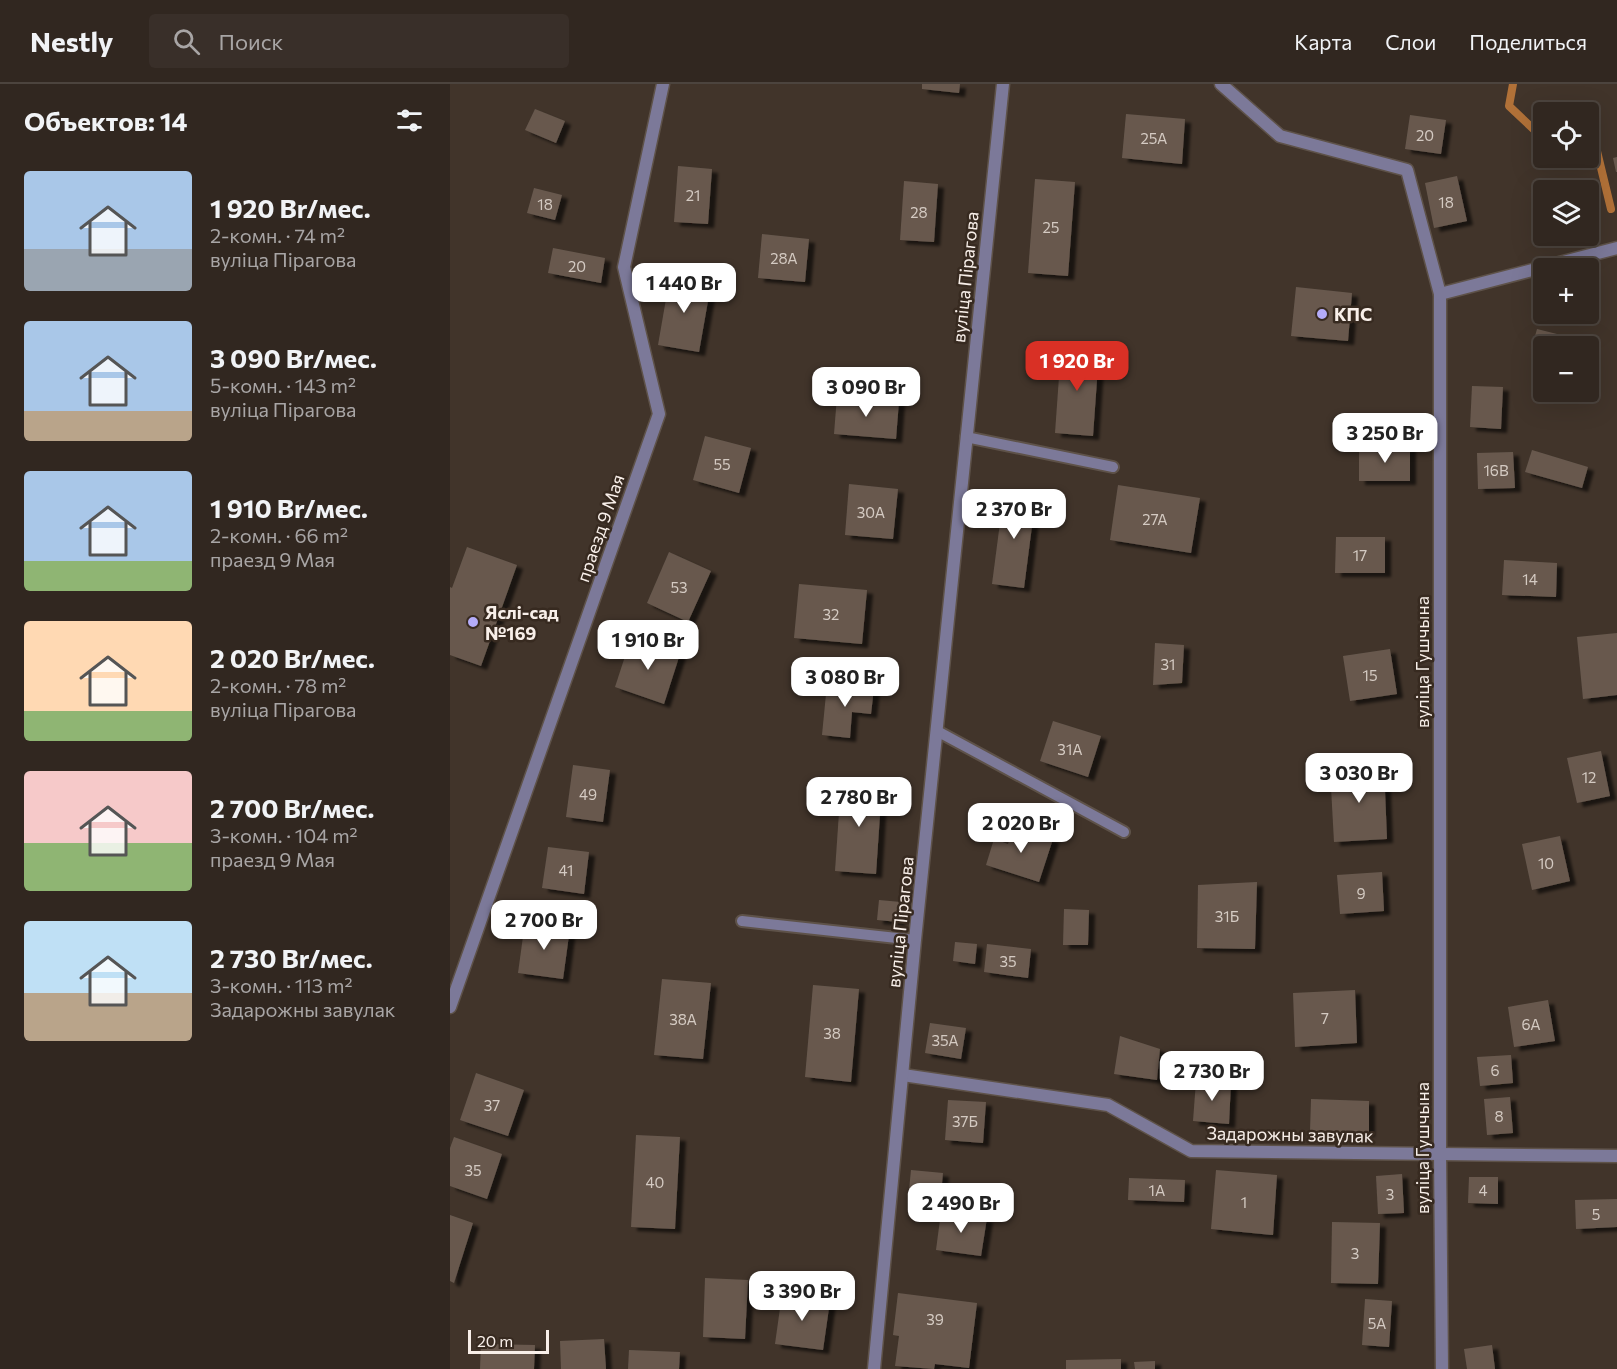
<!DOCTYPE html>
<html lang="ru">
<meta charset="utf-8">
<style>
:root{--surface:#312720;--page:#392f29;--text:#f1f3f6;--muted:#a8a5a5;--line:#4c443e;--accent:#d93025}
body{margin:0;font-family:Commissioner,sans-serif;background:var(--page);color:var(--text);height:100vh;display:flex;flex-direction:column;font-size:22px;white-space:nowrap}
*{box-sizing:border-box;margin:0}
p{font-size:20px;color:var(--muted)}
.icon{flex:none;width:33px;height:33px;fill:none;stroke:currentColor;stroke-width:2;stroke-linecap:round;stroke-linejoin:round}
.map{position:relative;flex:1;overflow:hidden}
.panel{display:flex;flex-direction:column;background:var(--surface);width:450px}
.panel>*{flex:none}
.tools{position:absolute;left:1083px;top:18px;display:grid;gap:12px}
.tools a{display:grid;place-items:center;width:66px;height:66px;border-radius:6px;background:var(--surface);box-shadow:0 6px 24px #0002,0 0 0 2px var(--line);font-size:30px}
.scale{position:absolute;left:18px;bottom:15px;width:81px;box-sizing:border-box;padding-left:6px;border:3px solid #f8efe9;border-top:0;font-size:16px;line-height:21px;white-space:nowrap;color:#f8efe9;-webkit-text-stroke:4px #372a20;paint-order:stroke}
.price{position:absolute;translate:-50% -51px;padding:0 14px;border-radius:12px;background:#fff;color:#222;font-size:20px;line-height:39px;filter:drop-shadow(0 2px 3px #0008)}
.price::after{content:'';position:absolute;left:50%;top:36px;width:18px;height:14px;margin-left:-9px;background:inherit;clip-path:polygon(0 0,100% 0,50% 100%)}
.price.selected{background:var(--accent);color:#fff}
ul{padding:0;list-style:none}
li{display:flex;align-items:center;gap:18px;height:150px;padding:0 24px}
li span{display:grid;place-items:center;flex:none;width:168px;height:120px;border-radius:6px;color:#555}
li>.icon{margin-inline-start:auto}
span .icon{width:72px;height:72px;fill:#fffc;stroke-width:1}
li b{font-size:26px}
h2{display:flex;justify-content:space-between;align-items:center;height:72px;padding:0 24px;font-size:26px}
header{display:flex;align-items:center;gap:36px;box-sizing:border-box;height:84px;padding:0 30px;background:var(--surface);border-bottom:2px solid var(--line)}
header strong{font-size:28px}
nav{display:flex;gap:33px;margin-inline-start:auto;font-size:21px}
.search{width:420px;height:54px;background:var(--page);display:flex;align-items:center;gap:15px;box-sizing:border-box;padding:0 21px;border-radius:6px;color:var(--muted);font-size:22px}
main{display:flex;flex:1;min-height:0}
.map>svg:first-child{display:block}
.lines{fill:none;stroke-linecap:round;stroke-linejoin:round}
.stream{stroke:#b17138;stroke-width:8}
.building{fill:#67594e;filter:url(#shadow)}
.service-casing{stroke:#5e5249;stroke-width:14}
.minor-casing{stroke:#5e5249;stroke-width:15}
.service{stroke:#7c7999;stroke-width:10}
.minor{stroke:#7c7999;stroke-width:12}
.poi-dot{fill:#b4acf9;stroke:#372a20;stroke-width:2}
.labels{text-anchor:middle;dominant-baseline:central;stroke-width:5;stroke-linejoin:round;paint-order:stroke}
.number-label{font-size:15px;fill:#d4cac2}
.street-label{font-size:18px;fill:#f8efe9;stroke:#372a20}
.poi-label{font-size:18px;font-weight:bold;fill:#f8efe9;stroke:#372a20;text-anchor:start}
</style>
<header>
<strong>Nestly</strong>
<div class="search"><svg class="icon" aria-label="search" viewBox="0 0 24 24"><circle cx="10" cy="10" r="6"/><path d="M15 15l6 6"/></svg>Поиск</div>
<nav><a>Карта</a><a>Слои</a><a>Поделиться</a></nav>
</header>
<main>
<section class="panel">
<h2>Объектов: 14<svg class="icon" aria-label="filters" viewBox="0 0 24 24"><path d="M4 7h16M4 17h16"/><circle cx="9" cy="7" r="2"/><circle cx="15" cy="17" r="2"/></svg></h2>
<ul>
<li><span style="background:linear-gradient(#a9c7e8 65%,#9aa5b1 0)"><svg class="icon" aria-label="home" viewBox="0 0 24 24"><path d="M3 11l9-7 9 7M6 9v11h12V9"/></svg></span><div><b>1 920 Br/мес.</b><p>2-комн. · 74 m²</p><p>вуліца Пірагова</p></div></li>
<li><span style="background:linear-gradient(#a9c7e8 75%,#b9a48a 0)"><svg class="icon" aria-label="home" viewBox="0 0 24 24"><path d="M3 11l9-7 9 7M6 9v11h12V9"/></svg></span><div><b>3 090 Br/мес.</b><p>5-комн. · 143 m²</p><p>вуліца Пірагова</p></div></li>
<li><span style="background:linear-gradient(#a9c7e8 75%,#8fb573 0)"><svg class="icon" aria-label="home" viewBox="0 0 24 24"><path d="M3 11l9-7 9 7M6 9v11h12V9"/></svg></span><div><b>1 910 Br/мес.</b><p>2-комн. · 66 m²</p><p>праезд 9 Мая</p></div></li>
<li><span style="background:linear-gradient(#ffd9b3 75%,#8fb573 0)"><svg class="icon" aria-label="home" viewBox="0 0 24 24"><path d="M3 11l9-7 9 7M6 9v11h12V9"/></svg></span><div><b>2 020 Br/мес.</b><p>2-комн. · 78 m²</p><p>вуліца Пірагова</p></div></li>
<li><span style="background:linear-gradient(#f6c9c9 60%,#8fb573 0)"><svg class="icon" aria-label="home" viewBox="0 0 24 24"><path d="M3 11l9-7 9 7M6 9v11h12V9"/></svg></span><div><b>2 700 Br/мес.</b><p>3-комн. · 104 m²</p><p>праезд 9 Мая</p></div></li>
<li><span style="background:linear-gradient(#bfe0f5 60%,#b9a48a 0)"><svg class="icon" aria-label="home" viewBox="0 0 24 24"><path d="M3 11l9-7 9 7M6 9v11h12V9"/></svg></span><div><b>2 730 Br/мес.</b><p>3-комн. · 113 m²</p><p>Задарожны завулак</p></div></li>
</ul>
</section>
<div class="map">
<svg width="1167" height="1285" viewBox="0 0 1167 1285">
<defs>
<filter id="shadow"><feDropShadow dx="6" dy="4" stdDeviation="1.5" flood-color="#0009"/></filter>
</defs>
<rect width="100%" height="100%" fill="#41342a"/>
<g class="lines">
<g class="stream">
<path d="M1063 0 1059 22 1094 55"/>
<path d="M1138 59H1145L1161 125"/>
</g>
</g>
<g class="building">
<path d="M472 0H510L509 9 472 5Z"/>
<path d="M85 25 115 37 106 59 75 46Z"/>
<path d="M676 30 735 35 732 80 672 74Z"/>
<path d="M960 31 996 36 991 70 955 65Z"/>
<path d="M1167 73V88H1166L1163 74Z"/>
<path d="M228 82 262 85 258 140 224 138Z"/>
<path d="M1007 92 1017 137 984 144 975 99Z"/>
<path d="M585 95 625 98 618 192 578 189Z"/>
<path d="M454 97 488 100 484 158 450 156Z"/>
<path d="M84 104 112 111 105 136 77 129Z"/>
<path d="M312 150 359 155 355 198 308 194Z"/>
<path d="M103 164 155 174 151 199 98 189Z"/>
<path d="M220 192 261 200 249 268 208 261Z"/>
<path d="M846 203 902 209 898 257 841 252Z"/>
<path d="M1087 245 1131 256 1129 262H1094V270L1081 267Z"/>
<path d="M611 265 649 268 643 352 605 349Z"/>
<path d="M1022 302 1053 303 1051 345 1020 343Z"/>
<path d="M387 312 449 317 446 355 384 350Z"/>
<path d="M255 352 301 364 289 409 243 396Z"/>
<path d="M960 362V397H909V363Z"/>
<path d="M1082 366 1138 383 1132 404 1075 388Z"/>
<path d="M1063 368 1065 404 1028 405 1027 369Z"/>
<path d="M399 400 448 405 443 455 395 451Z"/>
<path d="M668 401 750 414 741 469 660 456Z"/>
<path d="M554 408 586 411 574 504 542 500Z"/>
<path d="M886 453H935V489H885Z"/>
<path d="M17 463 67 481 31 582 0 571V503L2 504Z"/>
<path d="M219 468 261 487 238 538 197 519Z"/>
<path d="M1054 476 1107 479 1106 513 1052 511Z"/>
<path d="M349 500 417 506 412 560 344 554Z"/>
<path d="M1167 549V611L1133 615 1127 553Z"/>
<path d="M181 554 230 570 214 620 165 603Z"/>
<path d="M705 559 734 561 732 599 703 601Z"/>
<path d="M940 565 947 610 900 617 893 572Z"/>
<path d="M377 600 424 604 421 630 402 628 400 654 372 651Z"/>
<path d="M603 637 651 652 638 693 590 677Z"/>
<path d="M1151 667 1160 712 1127 719 1117 674Z"/>
<path d="M123 681 160 686 153 738 116 733Z"/>
<path d="M934 682 937 755 884 758 880 685Z"/>
<path d="M391 699 432 701 426 790 385 787Z"/>
<path d="M564 742 603 755 589 798 536 781 544 755 558 760Z"/>
<path d="M1110 752 1120 797 1082 806 1072 760Z"/>
<path d="M98 763 139 768 134 810 92 804Z"/>
<path d="M932 788 934 827 890 830 887 791Z"/>
<path d="M807 798 805 865 747 864 748 801Z"/>
<path d="M429 816 451 818 449 838 427 836Z"/>
<path d="M614 825 639 826 638 861H613Z"/>
<path d="M75 838 120 844 113 895 68 889Z"/>
<path d="M505 858 527 860 525 880 503 877Z"/>
<path d="M537 860 581 865 578 894 534 888Z"/>
<path d="M212 895 261 899 253 975 204 971Z"/>
<path d="M363 901 409 905 401 998 355 993Z"/>
<path d="M905 906 907 959 845 963 843 909Z"/>
<path d="M1098 916 1105 957 1064 963 1058 923Z"/>
<path d="M480 939 516 944 511 975 475 969Z"/>
<path d="M670 952 710 965 707 996 664 990Z"/>
<path d="M1061 971 1063 999 1030 1002 1027 973Z"/>
<path d="M26 989 74 1006 58 1052 10 1036Z"/>
<path d="M746 997 781 999 779 1040 743 1037Z"/>
<path d="M1060 1013 1063 1049 1037 1051 1034 1015Z"/>
<path d="M861 1015 919 1017V1049L860 1047Z"/>
<path d="M498 1016 536 1018 533 1059 495 1056Z"/>
<path d="M186 1051 230 1053 225 1145 181 1143Z"/>
<path d="M4 1053 52 1070 37 1115 0 1102V1064Z"/>
<path d="M461 1086 493 1089 491 1110 459 1106Z"/>
<path d="M766 1086 827 1091 823 1151 761 1145Z"/>
<path d="M952 1090 954 1129 928 1130 926 1092Z"/>
<path d="M1019 1093H1048V1120L1018 1119Z"/>
<path d="M679 1094 735 1096 734 1118 678 1116Z"/>
<path d="M1167 1115V1143L1126 1145 1125 1116Z"/>
<path d="M491 1128 537 1134 531 1172 486 1166Z"/>
<path d="M0 1131 23 1139 4 1199 0 1197Z"/>
<path d="M882 1138 930 1139 928 1200 881 1199Z"/>
<path d="M255 1194 298 1196 295 1255 253 1253Z"/>
<path d="M448 1209 527 1219 519 1284 485 1280 484 1285 445 1282 449 1252 443 1251Z"/>
<path d="M332 1210 380 1217 373 1266 325 1260Z"/>
<path d="M915 1215 942 1217 939 1263 912 1261Z"/>
<path d="M154 1255 156 1285H111L110 1257Z"/>
<path d="M31 1260 85 1261 84 1285H30Z"/>
<path d="M1042 1261 1045 1285H1017L1014 1265Z"/>
<path d="M179 1266 230 1268 229 1285H178Z"/>
<path d="M671 1275V1285H616V1276Z"/>
<path d="M705 1277V1285H685L684 1278Z"/>
</g>
<g class="lines">
<g class="service-casing">
<g id="service">
<path d="M516 353 663 383"/>
<path d="M487 647 674 748"/>
<path d="M292 837 465 856"/>
</g>
</g>
<g class="minor-casing">
<g id="minor">
<path d="M771 0 830 52 957 86 990 210V1070L992 1285"/>
<path d="M990 210 1167 164"/>
<path d="M0 923 209 330 174 183 213 0"/>
<path d="M453 991 658 1021 741 1067 1167 1072"/>
<path d="M424 1285 465 856 553 0"/>
</g>
</g>
<use href="#service" class="service"/>
<use href="#minor" class="minor"/>
</g>
<g class="poi-dot">
<circle cx="872" cy="230" r="6"/>
<circle cx="23" cy="538" r="6"/>
</g>
<g class="labels">
<g class="number-label">
<text x="975" y="51">20</text>
<text x="704" y="54">25А</text>
<text x="243" y="111">21</text>
<text x="996" y="118">18</text>
<text x="95" y="120">18</text>
<text x="469" y="128">28</text>
<text x="601" y="143">25</text>
<text x="334" y="174">28А</text>
<text x="127" y="182">20</text>
<text x="272" y="380">55</text>
<text x="1046" y="386">16В</text>
<text x="421" y="428">30А</text>
<text x="705" y="435">27А</text>
<text x="910" y="471">17</text>
<text x="1080" y="495">14</text>
<text x="229" y="503">53</text>
<text x="381" y="530">32</text>
<text x="718" y="580">31</text>
<text x="920" y="591">15</text>
<text x="620" y="665">31А</text>
<text x="1139" y="693">12</text>
<text x="138" y="710">49</text>
<text x="1096" y="779">10</text>
<text x="116" y="786">41</text>
<text x="911" y="809">9</text>
<text x="777" y="832">31Б</text>
<text x="558" y="877">35</text>
<text x="875" y="934">7</text>
<text x="233" y="935">38А</text>
<text x="1081" y="940">6А</text>
<text x="382" y="949">38</text>
<text x="495" y="956">35А</text>
<text x="1045" y="986">6</text>
<text x="42" y="1021">37</text>
<text x="1049" y="1032">8</text>
<text x="515" y="1037">37Б</text>
<text x="23" y="1086">35</text>
<text x="205" y="1098">40</text>
<text x="707" y="1106">1А</text>
<text x="1033" y="1106">4</text>
<text x="940" y="1110">3</text>
<text x="794" y="1118">1</text>
<text x="1146" y="1130">5</text>
<text x="905" y="1169">3</text>
<text x="485" y="1235">39</text>
<text x="927" y="1239">5А</text>
</g>
<g class="street-label">
<text transform="translate(515 193) rotate(-84)">вуліца Пірагова</text>
<text transform="translate(150 444) rotate(-71)">праезд 9 Мая</text>
<text transform="translate(972 578) rotate(-90)">вуліца Гушчына</text>
<text transform="translate(450 838) rotate(-84)">вуліца Пірагова</text>
<text transform="translate(840 1050) rotate(1)">Задарожны завулак</text>
<text transform="translate(972 1064) rotate(-90)">вуліца Гушчына</text>
</g>
<g class="poi-label">
<text x="884" y="230">КПС</text>
<text x="35" y="528">Яслі-сад<tspan x="35" dy="21">№169</tspan></text>
</g>
</g>
</svg>
<div class="tools">
<a><svg class="icon" aria-label="locate" viewBox="0 0 24 24"><circle cx="12" cy="12" r="6"/><path d="M12 2v4M12 18v4M2 12h4M18 12h4"/></svg></a>
<a><svg class="icon" aria-label="layers" viewBox="0 0 24 24"><path d="M12 4l9 5-9 5-9-5zM3 14l9 5 9-5"/></svg></a>
<a>+</a>
<a>−</a>
</div>
<div class="scale">20 m</div>
<b class="price" style="left:234px;top:230px">1 440 Br</b>
<b class="price selected" style="left:627px;top:308px">1 920 Br</b>
<b class="price" style="left:416px;top:334px">3 090 Br</b>
<b class="price" style="left:935px;top:380px">3 250 Br</b>
<b class="price" style="left:564px;top:456px">2 370 Br</b>
<b class="price" style="left:198px;top:587px">1 910 Br</b>
<b class="price" style="left:395px;top:624px">3 080 Br</b>
<b class="price" style="left:909px;top:720px">3 030 Br</b>
<b class="price" style="left:409px;top:744px">2 780 Br</b>
<b class="price" style="left:571px;top:770px">2 020 Br</b>
<b class="price" style="left:94px;top:867px">2 700 Br</b>
<b class="price" style="left:762px;top:1018px">2 730 Br</b>
<b class="price" style="left:511px;top:1150px">2 490 Br</b>
<b class="price" style="left:352px;top:1238px">3 390 Br</b>
</div>
</main>
